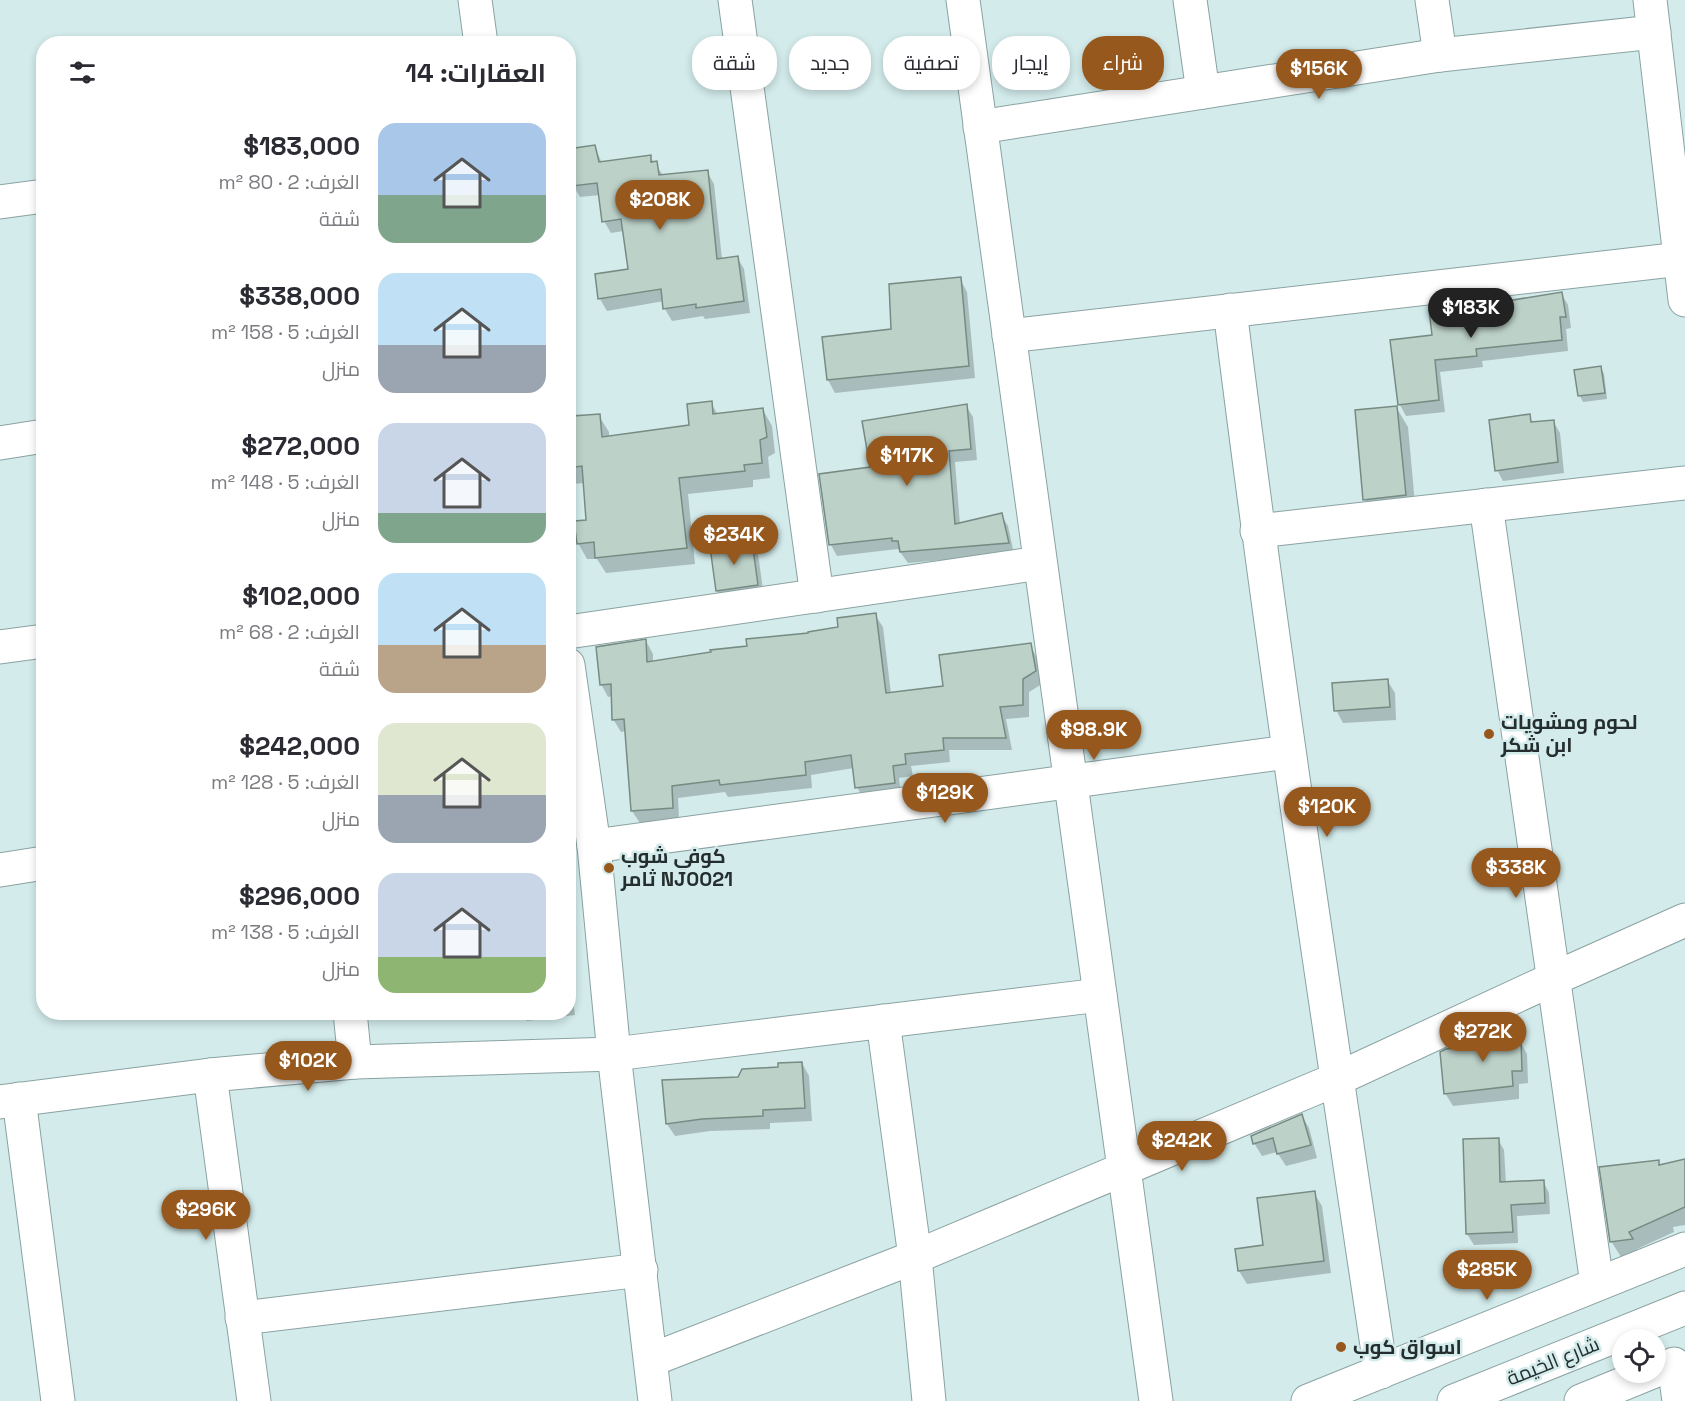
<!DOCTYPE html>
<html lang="ar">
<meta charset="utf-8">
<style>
:root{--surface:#fff;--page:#f7f7f7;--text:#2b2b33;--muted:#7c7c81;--accent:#96581d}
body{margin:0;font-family:"Space Grotesk",Cairo,sans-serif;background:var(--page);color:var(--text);direction:rtl;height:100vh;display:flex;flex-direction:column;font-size:22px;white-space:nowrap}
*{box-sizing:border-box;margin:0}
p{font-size:20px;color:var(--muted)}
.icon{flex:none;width:33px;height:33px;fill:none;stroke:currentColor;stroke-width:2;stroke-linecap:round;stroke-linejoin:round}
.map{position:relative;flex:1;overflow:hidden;direction:ltr}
.sheet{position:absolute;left:36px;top:36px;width:540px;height:984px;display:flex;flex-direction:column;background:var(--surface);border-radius:24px;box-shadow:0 3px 9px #0003;direction:rtl}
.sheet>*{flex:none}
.top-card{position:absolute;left:594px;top:36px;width:570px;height:54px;direction:rtl;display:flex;gap:12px}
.buttons{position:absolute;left:1612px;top:1329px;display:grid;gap:12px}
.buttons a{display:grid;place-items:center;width:54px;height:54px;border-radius:50%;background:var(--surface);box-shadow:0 3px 9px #0003;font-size:30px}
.price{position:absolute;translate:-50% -51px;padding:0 14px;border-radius:21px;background:var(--accent);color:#fff;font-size:20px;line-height:39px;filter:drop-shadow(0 2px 3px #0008)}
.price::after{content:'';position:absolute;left:50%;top:36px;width:18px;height:14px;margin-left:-9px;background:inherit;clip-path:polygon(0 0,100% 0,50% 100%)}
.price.active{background:#222;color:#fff}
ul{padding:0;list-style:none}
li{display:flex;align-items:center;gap:18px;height:150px;padding:0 30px}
li span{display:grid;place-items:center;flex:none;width:168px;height:120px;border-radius:18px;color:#555}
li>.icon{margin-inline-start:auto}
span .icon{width:72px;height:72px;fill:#fffc;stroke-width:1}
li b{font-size:26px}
h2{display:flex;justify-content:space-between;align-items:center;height:72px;padding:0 30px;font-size:26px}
.tag{padding:0 21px;border-radius:24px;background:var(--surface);box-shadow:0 3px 9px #0003;font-size:21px;line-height:54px}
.tag.active{background:var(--accent);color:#fff}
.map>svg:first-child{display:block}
.shadow{fill:#0003}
.building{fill:#bcd1c8;stroke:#778b83;stroke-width:1.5}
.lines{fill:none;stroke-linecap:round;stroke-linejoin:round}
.minor-casing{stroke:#8ba2a2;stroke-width:35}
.minor{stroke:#fff;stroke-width:33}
.poi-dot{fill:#96581d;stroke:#d3ebeb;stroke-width:2}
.labels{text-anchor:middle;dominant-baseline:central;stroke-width:5;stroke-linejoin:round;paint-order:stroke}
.poi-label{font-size:20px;font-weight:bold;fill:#252e2e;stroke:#d3ebeb;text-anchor:start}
.street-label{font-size:20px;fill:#252e2e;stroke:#d3ebeb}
</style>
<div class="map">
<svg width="1685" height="1401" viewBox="0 0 1685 1401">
<rect width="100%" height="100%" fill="#d3ebeb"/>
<g class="shadow">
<path d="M594 146 602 163 650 157 663 175 707 172 714 184 722 259 737 257 744 269 750 313 705 319 703 316 672 321 665 309 664 301 607 311 600 299 596 276 630 270 624 231 611 233 604 221 600 195 580 197 573 185Z"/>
<path d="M960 279 967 292 975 378 835 393 828 380 823 338 893 330Z"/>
<path d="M1561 293 1568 305 1571 328 1566 329 1568 351 1482 361 1483 367 1440 372 1445 412 1406 416 1400 405 1392 341 1433 336 1470 308Z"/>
<path d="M1601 368 1604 374 1607 399 1583 402 1580 396 1576 371Z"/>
<path d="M711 403 718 415 763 410 772 426 775 453 768 457 770 478 753 480V487L688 494 695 564 606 573 597 559H587L578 543 588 521 585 483 572 484 568 477V437H576L599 416 609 432V437L691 426Z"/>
<path d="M966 406 973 417 977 460 955 462 960 525 1001 515 1008 526 1014 554 908 563 898 549 837 556 831 545 872 468Z"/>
<path d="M1396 407 1408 427 1416 515 1376 519 1365 500Z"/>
<path d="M1529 416 1533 423 1553 421 1560 433 1564 473 1503 481 1497 470Z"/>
<path d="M751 543 758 554 764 597 724 602 717 591 711 549Z"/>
<path d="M875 615 883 627 891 694 945 687 1030 645 1037 658 1042 684 1029 692V717L1006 719 1012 750H949L950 762 911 766 913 776 899 778 901 795 864 800 857 787 854 768 811 775 812 788 728 797 725 792 678 798 679 820 640 823 632 811 626 731 621 732 613 719V696L608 697 601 684 646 641 653 654V662L748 647 840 629Z"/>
<path d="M1387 680 1395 693 1396 720 1343 723 1336 710Z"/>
<path d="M568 959 575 1015 527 1021 521 1012H568Z"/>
<path d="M1507 1023 1515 1037 1520 1041 1527 1054 1528 1083 1519 1084V1099L1453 1106 1445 1093Z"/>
<path d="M802 1063 809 1076 812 1121 770 1123V1129L710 1131 675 1136 667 1124 739 1078Z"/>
<path d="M1302 1116 1309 1128 1317 1158 1286 1166 1277 1152 1262 1156 1254 1143Z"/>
<path d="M1498 1139 1504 1150 1506 1183 1543 1181 1549 1193 1550 1214 1517 1216 1518 1243 1474 1245 1467 1234Z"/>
<path d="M1685 1160V1225L1673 1227 1674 1232 1637 1249 1640 1255 1621 1257 1611 1241 1658 1162 1660 1166Z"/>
<path d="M1314 1193 1322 1206 1331 1273 1247 1284 1239 1271 1237 1250 1265 1246Z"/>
</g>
<g class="building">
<path d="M595 145 599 162 651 155V162L657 161 659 175 708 170 717 259 738 256 744 301 696 308V304L663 309 661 289 598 299 595 274 628 269 621 219 602 222 597 183 572 186 568 149Z"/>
<path d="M961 277 969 366 827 380 822 337 891 329 889 284Z"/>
<path d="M1562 292 1566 317H1560L1562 340 1476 349 1477 356 1435 360 1439 400 1398 405 1390 340 1432 335 1429 310 1470 304V307Z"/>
<path d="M1601 366 1605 393 1578 396 1574 370Z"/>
<path d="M712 401 713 414 763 408 767 437 760 440 762 463 744 465 745 471 679 478 687 548 595 558 594 542 577 544 574 521 586 520 582 466 568 468V436L574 435 572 416 600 414 602 437 689 425 687 404Z"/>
<path d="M967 404 971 449 949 451 955 524 1002 513 1009 543 900 552 898 541H892V538L829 545 819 474 870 467 862 421Z"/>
<path d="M1397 406 1406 495 1363 500 1355 410Z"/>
<path d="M1530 414 1531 422 1554 420 1558 462 1495 471 1489 420Z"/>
<path d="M752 541 758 585 716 591 710 547Z"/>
<path d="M876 613 886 693 943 686 939 655 1031 643 1036 671 1023 679V705L1000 707 1006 738H943L944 750 905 754 906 764 893 766 895 783 855 788 851 755 805 762 806 775 720 785 719 780 672 786 673 808 631 811 624 719 612 720 611 684 600 685 596 647 646 639 647 662 711 652 710 650 747 646 746 639 808 633V632L838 627 837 618Z"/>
<path d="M1388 679 1390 707 1334 711 1332 683Z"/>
<path d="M1508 1021 1510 1032 1521 1040 1522 1071H1512L1513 1086 1444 1094 1440 1052 1446 1049 1486 1045V1032Z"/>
<path d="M802 1062 805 1108 763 1110V1116L702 1119 666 1124 662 1080 738 1077 742 1069 778 1067V1063Z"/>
<path d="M1302 1114 1311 1145 1277 1154 1273 1138 1253 1144 1251 1136Z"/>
<path d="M1499 1138 1500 1182 1544 1180 1545 1203 1511 1205 1513 1232 1466 1234 1463 1139Z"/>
<path d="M1685 1159V1207L1629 1232 1633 1239 1610 1242 1599 1167 1659 1160V1165Z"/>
<path d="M1315 1191 1324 1261 1238 1271 1235 1249 1263 1245 1257 1198Z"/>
</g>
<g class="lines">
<g class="minor-casing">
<g id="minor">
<path d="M475 0 481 44"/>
<path d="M735 0 817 596"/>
<path d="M963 0 1156 1401"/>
<path d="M1190 0 1203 92"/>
<path d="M1432 0 1440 55"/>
<path d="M1650 0 1685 300"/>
<path d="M980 127 1440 55 1654 32"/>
<path d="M0 202 44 196"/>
<path d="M1230 310C1274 665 1328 1018 1381 1372"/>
<path d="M1009 336 1681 259"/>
<path d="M0 443 44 436"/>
<path d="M1486 505 1597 1284"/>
<path d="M1257 531 1685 483"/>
<path d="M568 632 1040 563"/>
<path d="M0 647 44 641"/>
<path d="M568 665 594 846 614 1054 655 1401"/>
<path d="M594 846 1288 752"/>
<path d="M0 870 44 863"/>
<path d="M350 1012 355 1062"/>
<path d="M883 1021 915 1257 929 1401"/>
<path d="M210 1075 254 1401"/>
<path d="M19 1099 58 1401"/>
<path d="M0 1102 210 1075 355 1062 614 1054 1100 995"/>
<path d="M242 1318 641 1270"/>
<path d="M651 1360 915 1257 1337 1079 1553 979 1685 920"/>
<path d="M1674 1364 1679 1401"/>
<path d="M1308 1401 1685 1249"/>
<path d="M1454 1401 1685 1308"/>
<path d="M1581 1401 1652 1372"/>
</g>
</g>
<use href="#minor" class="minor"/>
</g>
<g class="poi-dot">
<circle cx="1489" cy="734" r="6"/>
<circle cx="609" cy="868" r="6"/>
<circle cx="1341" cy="1347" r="6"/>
</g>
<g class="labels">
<g class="poi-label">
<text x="1501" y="722">لحوم ومشويات<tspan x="1501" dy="23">ابن شكر</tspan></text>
<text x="621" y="856">كوفي شوب<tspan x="621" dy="23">ثامر NJ0021</tspan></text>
<text x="1353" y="1347">اسواق كوب</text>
</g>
<g class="street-label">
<text transform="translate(1553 1361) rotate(-22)">شارع الخيمة</text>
</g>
</g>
</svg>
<div class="buttons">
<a><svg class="icon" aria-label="locate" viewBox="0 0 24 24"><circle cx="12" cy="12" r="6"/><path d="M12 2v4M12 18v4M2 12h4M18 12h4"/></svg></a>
</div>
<b class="price" style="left:1319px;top:100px">$156K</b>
<b class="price" style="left:660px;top:231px">$208K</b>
<b class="price active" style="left:1471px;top:339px">$183K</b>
<b class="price" style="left:907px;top:487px">$117K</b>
<b class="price" style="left:734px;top:566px">$234K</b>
<b class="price" style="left:1094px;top:761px">$98.9K</b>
<b class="price" style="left:945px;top:824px">$129K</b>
<b class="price" style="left:1327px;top:838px">$120K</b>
<b class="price" style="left:1516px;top:899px">$338K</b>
<b class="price" style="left:1483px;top:1063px">$272K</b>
<b class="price" style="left:308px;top:1092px">$102K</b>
<b class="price" style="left:1182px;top:1172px">$242K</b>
<b class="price" style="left:206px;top:1241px">$296K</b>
<b class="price" style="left:1487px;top:1301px">$285K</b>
<div class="top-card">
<a class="tag active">شراء</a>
<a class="tag">إيجار</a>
<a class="tag">تصفية</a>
<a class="tag">جديد</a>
<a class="tag">شقة</a>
</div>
<section class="sheet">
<h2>العقارات: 14<svg class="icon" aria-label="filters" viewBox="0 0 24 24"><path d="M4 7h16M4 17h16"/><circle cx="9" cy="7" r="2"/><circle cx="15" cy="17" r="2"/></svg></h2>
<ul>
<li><span style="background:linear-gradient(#a9c7e8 60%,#7fa58c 0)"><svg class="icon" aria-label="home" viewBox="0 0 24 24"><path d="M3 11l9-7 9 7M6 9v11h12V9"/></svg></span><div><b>$183,000</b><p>الغرف: 2 · 80 m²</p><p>شقة</p></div></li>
<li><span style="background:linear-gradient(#bfe0f5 60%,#9aa5b1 0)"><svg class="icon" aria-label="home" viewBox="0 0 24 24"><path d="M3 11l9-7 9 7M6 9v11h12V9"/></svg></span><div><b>$338,000</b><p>الغرف: 5 · 158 m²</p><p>منزل</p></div></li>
<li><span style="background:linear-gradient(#c9d6e8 75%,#7fa58c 0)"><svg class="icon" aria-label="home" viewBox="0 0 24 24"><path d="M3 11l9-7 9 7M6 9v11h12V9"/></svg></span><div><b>$272,000</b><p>الغرف: 5 · 148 m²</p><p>منزل</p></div></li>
<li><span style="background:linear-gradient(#bfe0f5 60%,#b9a48a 0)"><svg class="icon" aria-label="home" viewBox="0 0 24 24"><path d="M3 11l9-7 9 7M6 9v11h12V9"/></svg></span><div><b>$102,000</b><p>الغرف: 2 · 68 m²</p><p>شقة</p></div></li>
<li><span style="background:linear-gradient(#dfe7d0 60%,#9aa5b1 0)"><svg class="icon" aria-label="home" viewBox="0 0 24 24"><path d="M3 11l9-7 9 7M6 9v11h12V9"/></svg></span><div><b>$242,000</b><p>الغرف: 5 · 128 m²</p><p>منزل</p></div></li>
<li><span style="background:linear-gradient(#c9d6e8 70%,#8fb573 0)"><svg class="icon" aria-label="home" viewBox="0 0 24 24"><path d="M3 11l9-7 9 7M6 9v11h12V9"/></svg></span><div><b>$296,000</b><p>الغرف: 5 · 138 m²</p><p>منزل</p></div></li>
</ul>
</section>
</div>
